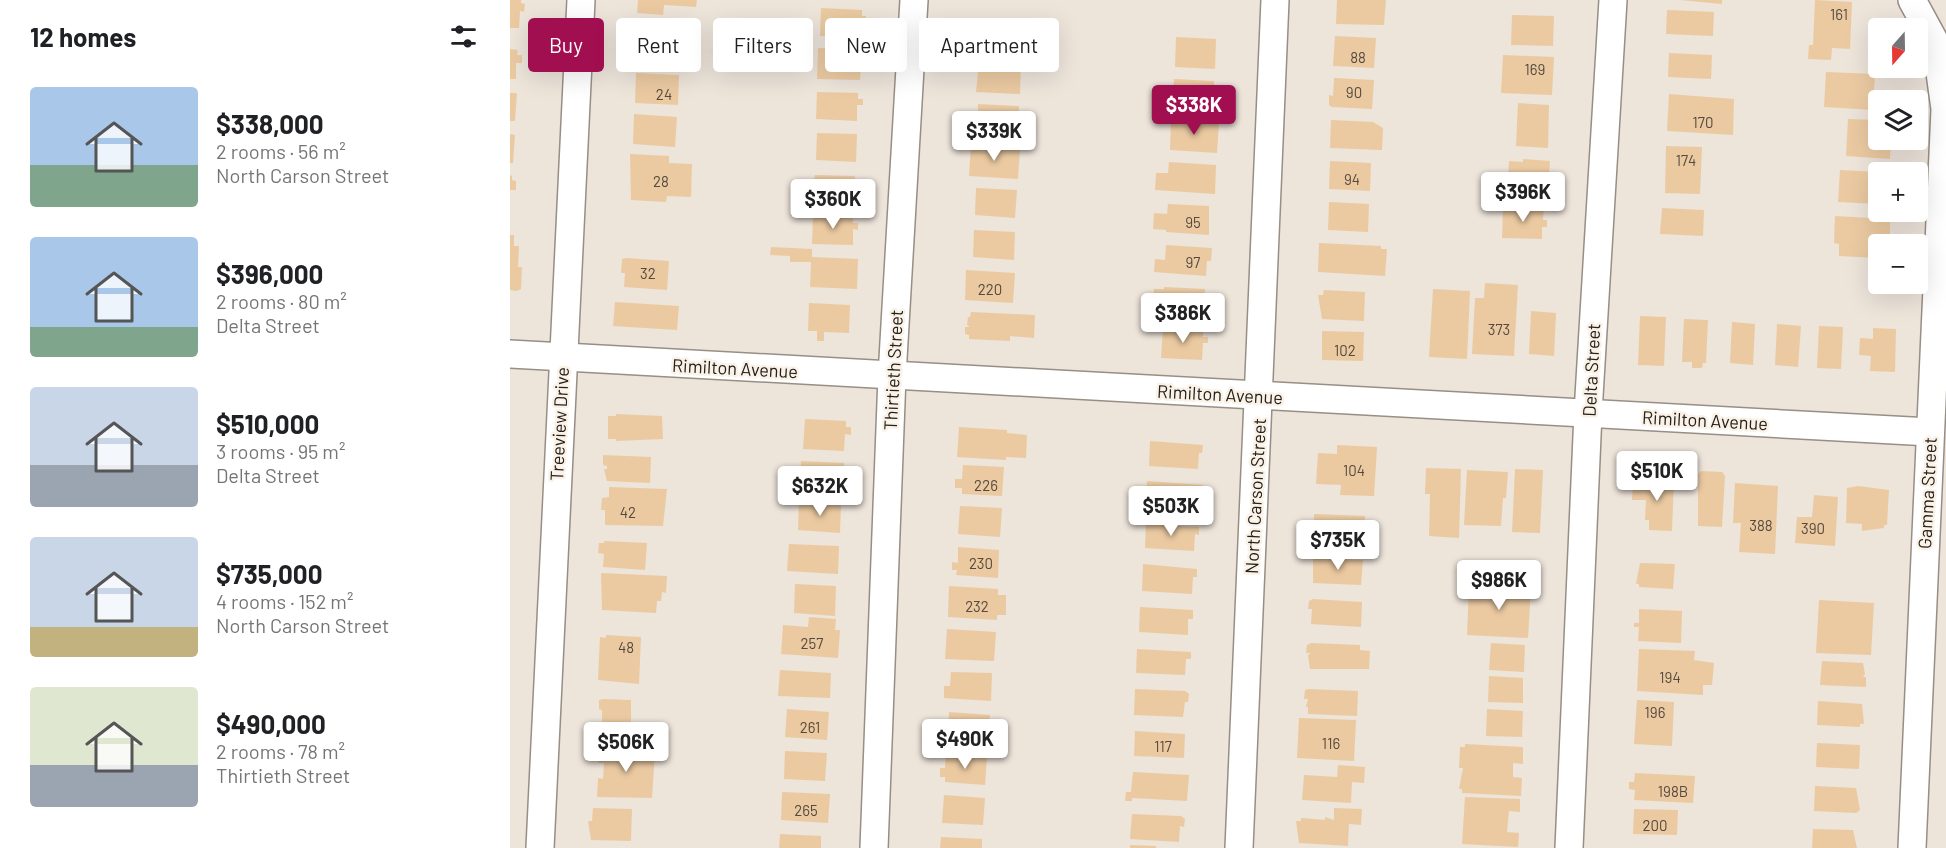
<!DOCTYPE html>
<meta charset="utf-8">
<style>
:root{--surface:#fff;--page:#f2f2f2;--text:#202124;--muted:#757577;--accent:#a20f51}
body{margin:0;font-family:Barlow,sans-serif;background:var(--page);color:var(--text);height:100vh;display:flex;flex-direction:column;font-size:22px;white-space:nowrap}
*{box-sizing:border-box;margin:0}
p{font-size:20px;color:var(--muted)}
.icon{flex:none;width:33px;height:33px;fill:none;stroke:currentColor;stroke-width:2;stroke-linecap:round;stroke-linejoin:round}
.map{position:relative;flex:1;overflow:hidden}
.details{display:flex;flex-direction:column;background:var(--surface);width:510px}
.details>*{flex:none}
.banner{position:absolute;left:18px;top:18px;width:570px;height:54px;display:flex;gap:12px}
.needle{width:39px;rotate:200deg}
.fabs{position:absolute;left:1358px;top:18px;display:grid;gap:12px}
.fabs a{display:grid;place-items:center;width:60px;height:60px;border-radius:6px;background:var(--surface);box-shadow:0 6px 24px #0002;font-size:30px}
.price{position:absolute;translate:-50% -51px;padding:0 14px;border-radius:6px;background:#fff;color:#222;font-size:20px;line-height:39px;filter:drop-shadow(0 2px 3px #0008)}
.price::after{content:'';position:absolute;left:50%;top:36px;width:18px;height:14px;margin-left:-9px;background:inherit;clip-path:polygon(0 0,100% 0,50% 100%)}
.price.selected{background:var(--accent);color:#fff}
ul{padding:0;list-style:none}
li{display:flex;align-items:center;gap:18px;height:150px;padding:0 30px}
li span{display:grid;place-items:center;flex:none;width:168px;height:120px;border-radius:6px;color:#555}
li>.icon{margin-inline-start:auto}
span .icon{width:72px;height:72px;fill:#fffc;stroke-width:1}
li b{font-size:26px}
h2{display:flex;justify-content:space-between;align-items:center;height:72px;padding:0 30px;font-size:26px}
.pill{padding:0 21px;border-radius:6px;background:var(--surface);box-shadow:0 6px 24px #0002;font-size:21px;line-height:54px}
.pill.selected{background:var(--accent);color:#fff}
main{display:flex;flex:1;min-height:0}
.map>svg:first-child{display:block}
.building{fill:#ebcaa2}
.lines{fill:none;stroke-linecap:round;stroke-linejoin:round}
.minor-casing{stroke:#978e85;stroke-width:30}
.minor{stroke:#fff;stroke-width:27}
.labels{text-anchor:middle;dominant-baseline:central;stroke-width:5;stroke-linejoin:round;paint-order:stroke}
.number-label{font-size:15px;fill:#564a3e}
.street-label{font-size:18px;fill:#24201d;stroke:#fbf2e7}
</style>
<main>
<section class="details">
<h2>12 homes<svg class="icon" aria-label="filters" viewBox="0 0 24 24"><path d="M4 7h16M4 17h16"/><circle cx="9" cy="7" r="2"/><circle cx="15" cy="17" r="2"/></svg></h2>
<ul>
<li><span style="background:linear-gradient(#a9c7e8 65%,#7fa58c 0)"><svg class="icon" aria-label="home" viewBox="0 0 24 24"><path d="M3 11l9-7 9 7M6 9v11h12V9"/></svg></span><div><b>$338,000</b><p>2 rooms · 56 m²</p><p>North Carson Street</p></div></li>
<li><span style="background:linear-gradient(#a9c7e8 75%,#7fa58c 0)"><svg class="icon" aria-label="home" viewBox="0 0 24 24"><path d="M3 11l9-7 9 7M6 9v11h12V9"/></svg></span><div><b>$396,000</b><p>2 rooms · 80 m²</p><p>Delta Street</p></div></li>
<li><span style="background:linear-gradient(#c9d6e8 65%,#9aa5b1 0)"><svg class="icon" aria-label="home" viewBox="0 0 24 24"><path d="M3 11l9-7 9 7M6 9v11h12V9"/></svg></span><div><b>$510,000</b><p>3 rooms · 95 m²</p><p>Delta Street</p></div></li>
<li><span style="background:linear-gradient(#c9d6e8 75%,#c2b280 0)"><svg class="icon" aria-label="home" viewBox="0 0 24 24"><path d="M3 11l9-7 9 7M6 9v11h12V9"/></svg></span><div><b>$735,000</b><p>4 rooms · 152 m²</p><p>North Carson Street</p></div></li>
<li><span style="background:linear-gradient(#dfe7d0 65%,#9aa5b1 0)"><svg class="icon" aria-label="home" viewBox="0 0 24 24"><path d="M3 11l9-7 9 7M6 9v11h12V9"/></svg></span><div><b>$490,000</b><p>2 rooms · 78 m²</p><p>Thirtieth Street</p></div></li>
</ul>
</section>
<div class="map">
<svg width="1436" height="848" viewBox="0 0 1436 848">
<rect width="100%" height="100%" fill="#ede4da"/>
<g class="building">
<path d="M0 0H11V3L15 4 14 12 10 11 9 28H0Z"/>
<path d="M128 0H187L186 7 154 5 153 15 127 13Z"/>
<path d="M827 0H876L874 25 826 24Z"/>
<path d="M1170 0H1212V4Z"/>
<path d="M1305 0 1342 2 1340 49 1322 48 1321 60 1298 59 1299 45H1303Z"/>
<path d="M311 8 352 10V16H356V23L350 22 353 25 350 38 310 36Z"/>
<path d="M1157 10 1204 12 1203 36 1156 34Z"/>
<path d="M1002 15 1044 16 1043 46 1001 45Z"/>
<path d="M472 21 512 23 510 52 470 50 467 37 471 36Z"/>
<path d="M128 31 174 33 172 63 126 61 125 34Z"/>
<path d="M825 36 866 38 864 68 823 66Z"/>
<path d="M666 37 706 39 705 69 665 67Z"/>
<path d="M308 48 352 50 350 80 307 79Z"/>
<path d="M0 49 8 50 7 55H12V63H6V79H0Z"/>
<path d="M1159 53 1202 55 1201 79 1158 77Z"/>
<path d="M993 55 1044 57 1042 95 991 93Z"/>
<path d="M469 62 511 64 510 94 466 92Z"/>
<path d="M1316 72 1365 74 1363 110 1314 107Z"/>
<path d="M126 73 169 75 168 105 125 103Z"/>
<path d="M824 78 864 80 862 109 822 107 819 105V95L823 96Z"/>
<path d="M664 79 704 81V111L662 109Z"/>
<path d="M307 92 348 93V99H353V105H347V121L306 119Z"/>
<path d="M0 93H7L5 121H0Z"/>
<path d="M1159 94 1224 99 1223 135 1157 131Z"/>
<path d="M1008 103 1039 105 1038 148 1006 146Z"/>
<path d="M468 104 509 106 508 135 467 133Z"/>
<path d="M124 114 167 117 165 147 123 144Z"/>
<path d="M661 119 709 122 707 153 660 150Z"/>
<path d="M1338 119 1368 120V140H1381L1380 159 1336 156Z"/>
<path d="M821 120 863 122 873 128 872 150 820 148Z"/>
<path d="M307 133 347 134 346 162 306 160Z"/>
<path d="M0 134 5 135 3 163H0Z"/>
<path d="M461 145 510 148 508 179 459 176Z"/>
<path d="M1156 146 1192 147 1190 194 1155 193Z"/>
<path d="M120 154 159 156V163L182 164 181 197 157 196 156 202 121 200Z"/>
<path d="M1013 159 1040 161 1039 176H1042L1041 200 997 196 999 161 1013 162Z"/>
<path d="M820 161 861 163 860 191 819 189Z"/>
<path d="M659 162 706 165 705 194 645 190 646 173H658Z"/>
<path d="M1330 170 1368 172V204L1328 202Z"/>
<path d="M0 175 2 176V180L6 181V190H0Z"/>
<path d="M305 175 345 176V182H350L349 187H344L343 191 347 192 344 203 304 202V197H301Z"/>
<path d="M466 188 507 190 505 218 465 215Z"/>
<path d="M819 202 859 204 858 232 818 230Z"/>
<path d="M658 204 699 206V235L656 232V230L643 229 644 213 657 214Z"/>
<path d="M1005 207 1034 208 1033 220H1037V227H1032V239L992 238 993 208Z"/>
<path d="M1152 208 1194 210 1193 236 1150 234Z"/>
<path d="M303 216 343 217V223H348V230L343 229V245L302 244Z"/>
<path d="M1325 216 1380 219V244H1368V258L1329 256V244L1324 243Z"/>
<path d="M464 230 505 232 504 260 463 257Z"/>
<path d="M0 235H4V246H9L8 267H12L11 289 7 291 0 290Z"/>
<path d="M809 243 871 246V249H877L875 276 808 272Z"/>
<path d="M656 245 702 248 701 261H697L696 276 644 272 645 259 655 260Z"/>
<path d="M261 247 302 249V257L348 259 347 289 300 287 301 262H280V256L260 255Z"/>
<path d="M116 258 159 261 157 290 114 287 115 273H111L112 259Z"/>
<path d="M456 270 505 273 503 303 455 300Z"/>
<path d="M975 283 1008 285 1004 356 962 354 965 298H974Z"/>
<path d="M654 287 695 289V295H700L699 302H695L694 317 653 315V305H643L644 289H654Z"/>
<path d="M923 289 960 291 957 359 919 357Z"/>
<path d="M814 290 855 292 854 321 812 319 808 295H813Z"/>
<path d="M105 302 169 306 167 330 103 326Z"/>
<path d="M299 303 340 305 339 333 314 332V341H307V331H298Z"/>
<path d="M1021 311 1046 313 1044 356 1019 354Z"/>
<path d="M461 312 525 315 524 338 500 336V341L459 339V335L455 334V327H460L457 325 458 317H460Z"/>
<path d="M1130 316 1156 317 1154 366 1128 365Z"/>
<path d="M1174 319 1198 320 1196 363H1193L1192 368H1182V362H1172Z"/>
<path d="M1222 322 1245 324 1243 365 1220 363Z"/>
<path d="M1267 324 1291 326 1288 367 1265 365Z"/>
<path d="M1309 326 1333 327 1331 369 1307 368Z"/>
<path d="M653 328 693 330V337H698V343H693L692 360 651 358Z"/>
<path d="M1363 328 1386 329 1385 372 1360 371 1361 356 1349 355 1350 338 1363 339Z"/>
<path d="M812 331 854 332 853 361 812 360Z"/>
<path d="M106 414 152 416 153 439 106 441V439H98V416H106Z"/>
<path d="M295 419 336 421V427H341V435L335 434 334 451 293 449Z"/>
<path d="M449 427 497 430V433L517 435 516 458 496 457V460L447 457Z"/>
<path d="M640 441 693 445 692 453H689L688 469 639 466Z"/>
<path d="M827 445 867 447 864 496 830 495 831 485 806 484 808 453 827 454Z"/>
<path d="M93 455 141 457 140 483 97 481 94 469H97V466L93 465Z"/>
<path d="M291 461 334 463 333 491 290 489Z"/>
<path d="M453 465 494 467 492 496 452 494V488H445V479H452Z"/>
<path d="M916 468 951 469 949 538 919 536 920 494H915Z"/>
<path d="M1005 469 1033 470 1030 533 1002 532Z"/>
<path d="M957 470 998 472 996 498H993L991 526 954 525Z"/>
<path d="M1191 471 1212 472 1215 476 1212 527 1188 526V474Z"/>
<path d="M1137 478 1164 479 1162 531 1139 530V520H1135L1136 500H1122L1123 482 1137 483Z"/>
<path d="M637 481 693 485 692 511 636 508Z"/>
<path d="M1225 483 1268 486 1265 554 1229 552 1231 523H1223Z"/>
<path d="M1348 486 1379 490 1377 525H1374V528L1352 531V524L1336 523 1337 488Z"/>
<path d="M99 487 157 489 153 526 95 525V510H91L92 498 99 497Z"/>
<path d="M1304 495 1328 497 1325 546 1285 543 1287 517H1302Z"/>
<path d="M289 501 331 504 330 533 288 530Z"/>
<path d="M450 506 492 508 490 537 448 534Z"/>
<path d="M804 514 855 516 854 543 804 540Z"/>
<path d="M636 524 689 527V535L685 534 684 551 635 548Z"/>
<path d="M94 541 137 543 135 570 93 567 94 554 88 553 89 543H94Z"/>
<path d="M279 544 329 546 328 574 277 571Z"/>
<path d="M448 547 489 550 488 578 446 575 447 570H442V562L448 563Z"/>
<path d="M803 558 853 560 851 585 803 583Z"/>
<path d="M1130 563 1165 564 1163 589 1129 587V584H1126Z"/>
<path d="M633 564 687 569V577H683L682 594 632 591Z"/>
<path d="M91 573 157 576 156 593 152 592 151 601H147L146 613 92 610Z"/>
<path d="M285 584 326 586 325 616 284 613Z"/>
<path d="M959 585 1021 588 1018 638 957 635Z"/>
<path d="M439 586 488 589V595H496V615H487V620L438 617Z"/>
<path d="M803 599 852 602 851 627 801 624 802 609H798L799 601Z"/>
<path d="M1309 600 1364 603 1361 655 1306 653Z"/>
<path d="M630 607 683 610V619H678V635L629 632Z"/>
<path d="M1129 609 1172 611 1171 643 1128 641 1129 627H1124V623H1129Z"/>
<path d="M299 617 326 619 325 630H330L328 658 271 654 273 625 298 627Z"/>
<path d="M437 629 486 632 484 661 435 659Z"/>
<path d="M96 635 131 637 129 684 88 680 90 637 96 638Z"/>
<path d="M801 643 850 645V650L860 651 859 669H800L798 655 801 653H796L797 645Z"/>
<path d="M981 643 1015 645 1014 672 979 670Z"/>
<path d="M627 649 681 652V659H676L675 675 626 673Z"/>
<path d="M1129 649 1185 651 1184 660 1204 663 1202 685H1193V695L1127 691Z"/>
<path d="M1312 661 1353 663 1355 674 1353 677H1356V687L1310 685Z"/>
<path d="M270 670 321 673 320 698 268 696Z"/>
<path d="M441 672 482 673 481 701 434 698V686H440Z"/>
<path d="M979 676 1013 678V703L978 702Z"/>
<path d="M625 689 675 691 679 694 678 702H675L673 717 624 715Z"/>
<path d="M798 689 848 691 847 716 798 714V707H796L798 699H794L795 690Z"/>
<path d="M93 699 121 700V728L92 727V710L89 709V700Z"/>
<path d="M1127 700 1164 702 1162 746 1124 744Z"/>
<path d="M1308 701 1352 704 1354 724H1350V727L1307 725Z"/>
<path d="M277 709 319 712 317 740 275 737Z"/>
<path d="M977 709 1013 711 1012 737 976 736Z"/>
<path d="M439 712 480 715 479 732 484 733V740H478V743L438 741Z"/>
<path d="M789 718 846 720 844 761 787 758Z"/>
<path d="M625 731 675 734 674 758 624 756Z"/>
<path d="M1307 743 1350 745 1349 769 1306 767Z"/>
<path d="M955 744 1013 747V764L1003 763V777L1012 778 1011 796 952 793V789H949L953 768H949L950 747H955Z"/>
<path d="M89 748 145 751 142 798 87 797 88 778 93 779 94 763H88Z"/>
<path d="M275 751 317 753 315 781 274 779Z"/>
<path d="M436 754 477 757 475 785 435 782V777H430V768H435Z"/>
<path d="M828 765 855 767 854 783 842 782 841 803 792 800 794 775 827 777Z"/>
<path d="M623 772 679 775 677 801 622 798V801H615L616 792H621Z"/>
<path d="M1125 773 1185 776 1183 803 1124 800 1125 790 1119 789V782H1124Z"/>
<path d="M1305 786 1346 788 1350 810 1346 813 1304 811Z"/>
<path d="M272 792 320 794 318 823 271 820Z"/>
<path d="M434 795 475 798 473 825 432 823Z"/>
<path d="M955 797 1010 799V812L999 811 997 832 1009 833 1008 847 952 844Z"/>
<path d="M83 808 122 809 121 841 81 840 78 821H82Z"/>
<path d="M824 808 852 809 851 825 839 824 838 846 789 843 786 821H791V818L815 820V817L824 820Z"/>
<path d="M1124 809 1168 810 1167 835 1123 834Z"/>
<path d="M622 814 671 816 675 819 674 827 670 826 669 842 620 839Z"/>
<path d="M1303 829 1343 830 1347 848H1302Z"/>
<path d="M270 834 311 836V848H269Z"/>
<path d="M431 837 472 839V848H430Z"/>
<path d="M620 845 646 846V848H620Z"/>
</g>
<g class="lines">
<g class="minor-casing">
<g id="minor">
<path d="M0 354 1420 432"/>
<path d="M30 848 71 0"/>
<path d="M364 848 382 376 404 0"/>
<path d="M729 848 765 0"/>
<path d="M1059 848 1078 413 1103 0"/>
<path d="M1402 848 1435 109 1426 44 1402 0"/>
</g>
</g>
<use href="#minor" class="minor"/>
</g>
<g class="labels">
<g class="number-label">
<text x="1329" y="14">161</text>
<text x="848" y="57">88</text>
<text x="1025" y="69">169</text>
<text x="844" y="92">90</text>
<text x="154" y="94">24</text>
<text x="1193" y="122">170</text>
<text x="1176" y="160">174</text>
<text x="842" y="179">94</text>
<text x="151" y="181">28</text>
<text x="683" y="222">95</text>
<text x="683" y="262">97</text>
<text x="138" y="273">32</text>
<text x="480" y="289">220</text>
<text x="989" y="329">373</text>
<text x="835" y="350">102</text>
<text x="844" y="470">104</text>
<text x="476" y="485">226</text>
<text x="118" y="512">42</text>
<text x="1251" y="525">388</text>
<text x="1303" y="528">390</text>
<text x="471" y="563">230</text>
<text x="467" y="606">232</text>
<text x="302" y="643">257</text>
<text x="116" y="647">48</text>
<text x="1160" y="677">194</text>
<text x="1145" y="712">196</text>
<text x="300" y="727">261</text>
<text x="821" y="743">116</text>
<text x="653" y="746">117</text>
<text x="1163" y="791">198B</text>
<text x="296" y="810">265</text>
<text x="1145" y="825">200</text>
</g>
<g class="street-label">
<text transform="translate(225 368) rotate(3)">Rimilton Avenue</text>
<text transform="translate(383 370) rotate(-87)">Thirtieth Street</text>
<text transform="translate(1081 370) rotate(-87)">Delta Street</text>
<text transform="translate(710 394) rotate(3)">Rimilton Avenue</text>
<text transform="translate(1195 420) rotate(3)">Rimilton Avenue</text>
<text transform="translate(49 424) rotate(-87)">Treeview Drive</text>
<text transform="translate(1417 493) rotate(-87)">Gamma Street</text>
<text transform="translate(745 496) rotate(-87)">North Carson Street</text>
</g>
</g>
</svg>
<div class="fabs">
<a><svg class="needle" viewBox="-14 -14 28 28"><path d="M0-13l5 13h-10z" fill="#e53935"/><path d="M0 13l5-13h-10z" fill="#757577"/></svg></a>
<a><svg class="icon" aria-label="layers" viewBox="0 0 24 24"><path d="M12 4l9 5-9 5-9-5zM3 14l9 5 9-5"/></svg></a>
<a>+</a>
<a>−</a>
</div>
<b class="price selected" style="left:684px;top:136px">$338K</b>
<b class="price" style="left:484px;top:162px">$339K</b>
<b class="price" style="left:1013px;top:223px">$396K</b>
<b class="price" style="left:323px;top:230px">$360K</b>
<b class="price" style="left:673px;top:344px">$386K</b>
<b class="price" style="left:1147px;top:502px">$510K</b>
<b class="price" style="left:310px;top:517px">$632K</b>
<b class="price" style="left:661px;top:537px">$503K</b>
<b class="price" style="left:828px;top:571px">$735K</b>
<b class="price" style="left:989px;top:611px">$986K</b>
<b class="price" style="left:455px;top:770px">$490K</b>
<b class="price" style="left:116px;top:773px">$506K</b>
<div class="banner">
<a class="pill selected">Buy</a>
<a class="pill">Rent</a>
<a class="pill">Filters</a>
<a class="pill">New</a>
<a class="pill">Apartment</a>
</div>
</div>
</main>
